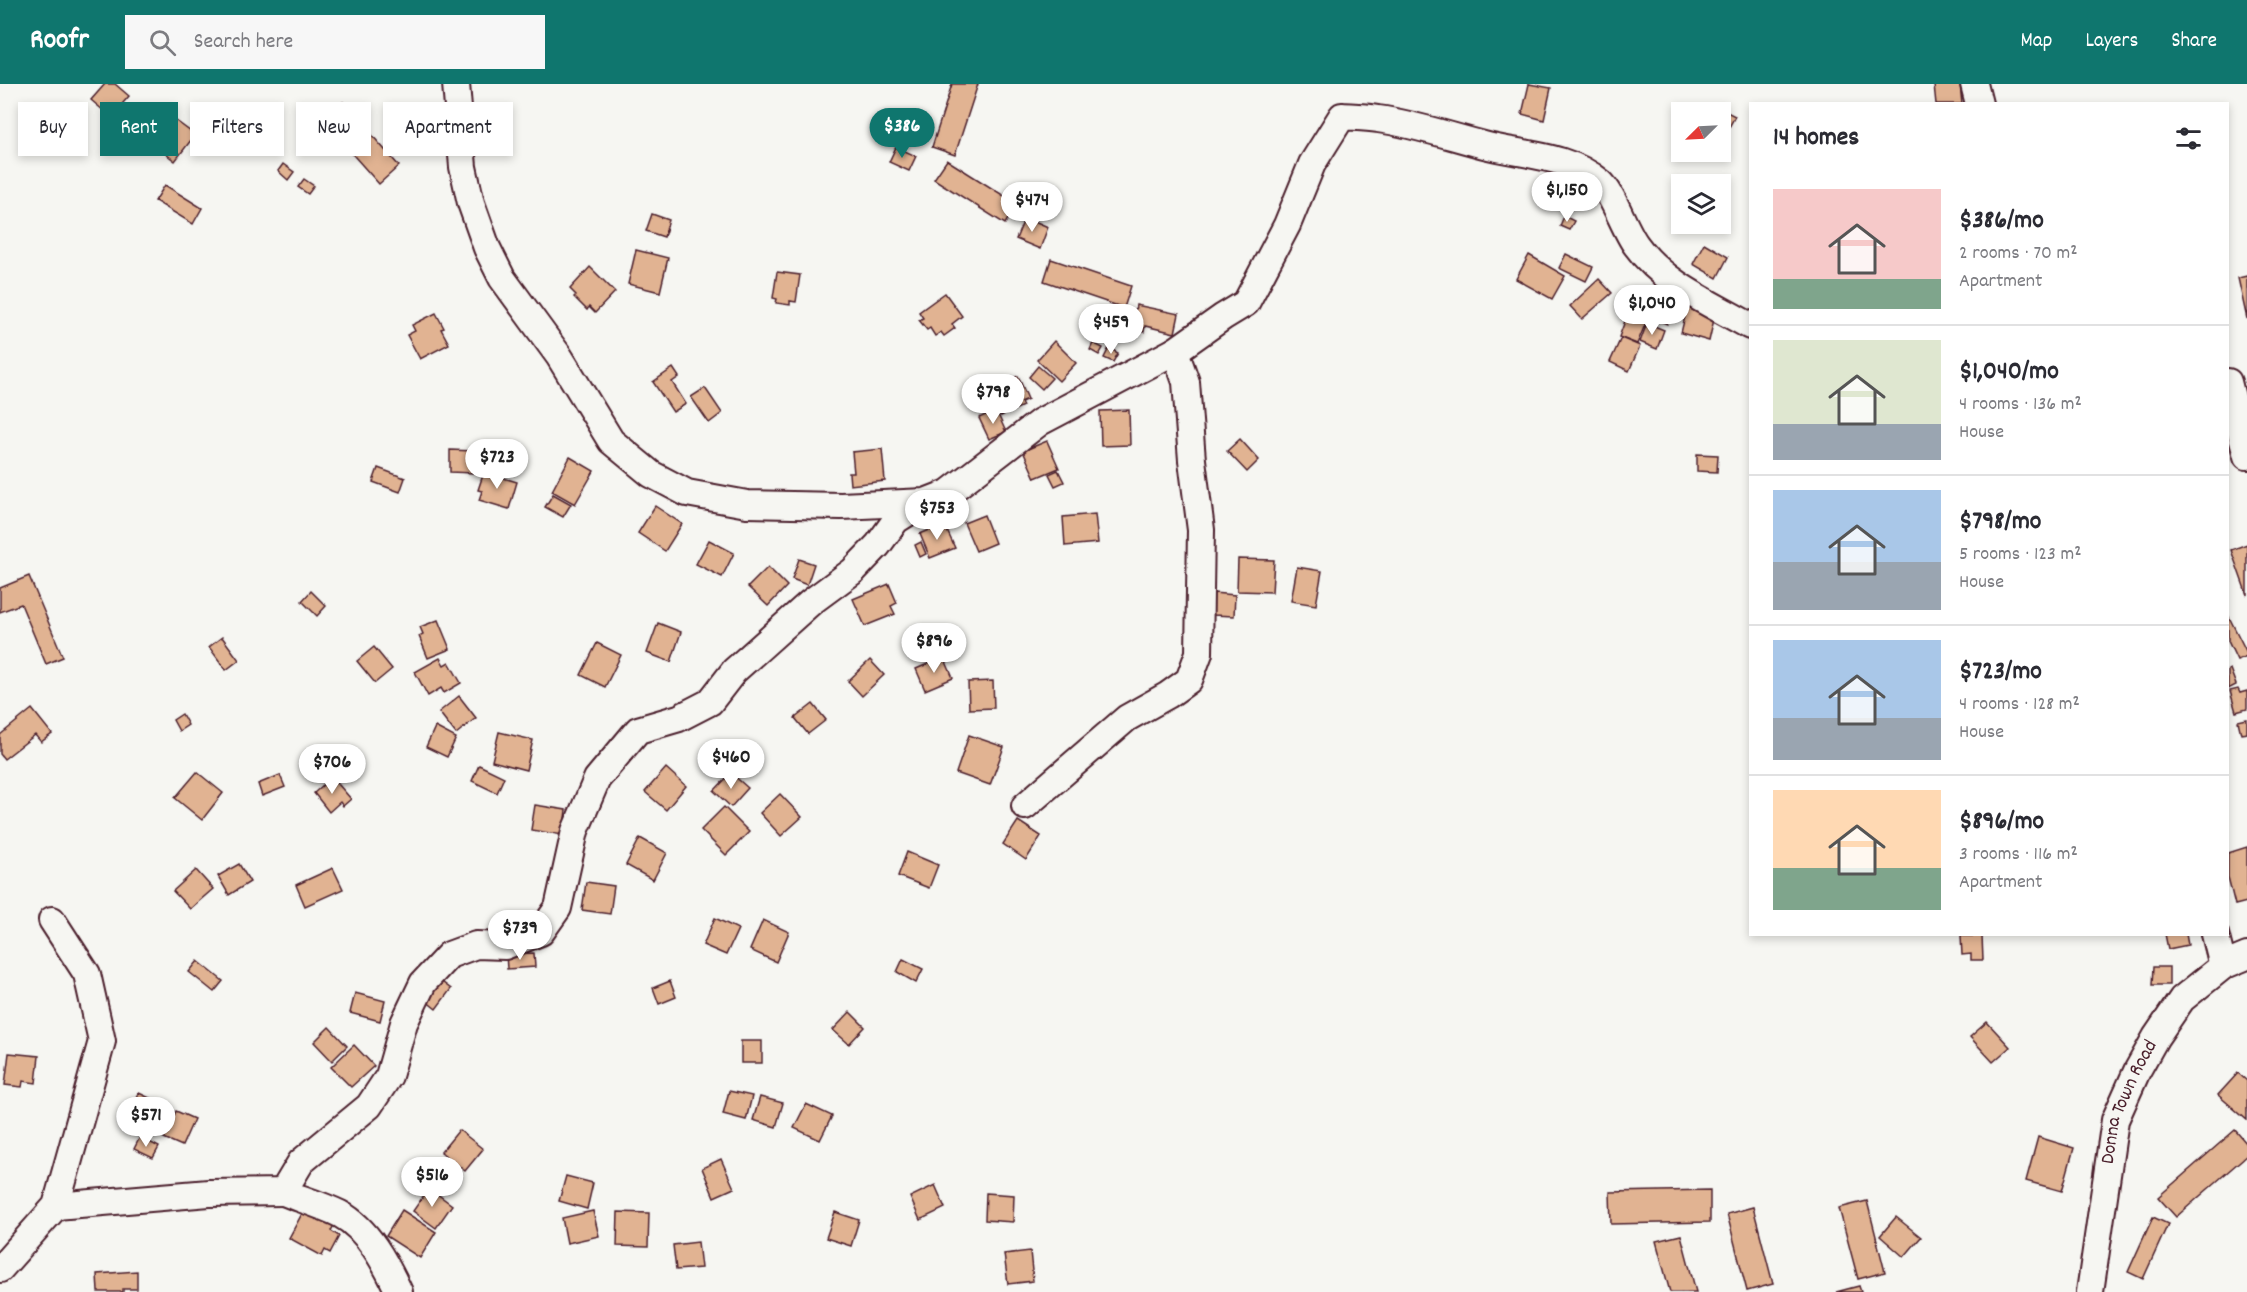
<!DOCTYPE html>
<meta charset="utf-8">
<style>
:root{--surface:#fff;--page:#f7f7f7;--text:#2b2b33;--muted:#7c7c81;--line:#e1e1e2;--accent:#0f766e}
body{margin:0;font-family:Dekko,sans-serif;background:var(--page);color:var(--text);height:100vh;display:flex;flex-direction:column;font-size:22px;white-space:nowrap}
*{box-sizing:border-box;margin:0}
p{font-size:20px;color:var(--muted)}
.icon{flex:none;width:33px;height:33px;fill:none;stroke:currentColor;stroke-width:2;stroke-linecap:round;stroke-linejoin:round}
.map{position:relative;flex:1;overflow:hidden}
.drawer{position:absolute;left:1749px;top:18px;width:480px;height:834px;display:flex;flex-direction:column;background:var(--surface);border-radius:0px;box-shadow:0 3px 9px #0003}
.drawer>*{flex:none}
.banner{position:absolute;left:18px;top:18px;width:570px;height:54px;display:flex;gap:12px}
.needle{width:39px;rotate:246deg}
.controls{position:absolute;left:1671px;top:18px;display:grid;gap:12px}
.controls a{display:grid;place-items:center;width:60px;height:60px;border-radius:0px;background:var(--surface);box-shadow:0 3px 9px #0003;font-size:30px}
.price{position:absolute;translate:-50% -51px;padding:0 14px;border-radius:21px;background:#fff;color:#222;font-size:20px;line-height:39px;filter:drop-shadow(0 2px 3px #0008)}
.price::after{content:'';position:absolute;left:50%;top:36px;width:18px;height:14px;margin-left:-9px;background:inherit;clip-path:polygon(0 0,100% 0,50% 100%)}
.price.active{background:var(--accent);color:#fff}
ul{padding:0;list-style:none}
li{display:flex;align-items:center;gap:18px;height:150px;padding:0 24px}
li+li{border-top:2px solid var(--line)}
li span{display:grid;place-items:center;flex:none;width:168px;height:120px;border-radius:0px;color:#555}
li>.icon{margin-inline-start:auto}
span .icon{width:72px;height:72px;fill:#fffc;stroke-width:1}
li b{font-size:26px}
h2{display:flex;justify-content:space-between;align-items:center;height:72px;padding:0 24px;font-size:26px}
.chip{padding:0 21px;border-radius:0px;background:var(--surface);box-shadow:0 3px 9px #0003;font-size:21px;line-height:54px}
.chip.active{background:var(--accent);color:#fff}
header{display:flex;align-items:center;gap:36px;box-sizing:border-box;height:84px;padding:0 30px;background:var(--accent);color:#fff}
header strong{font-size:28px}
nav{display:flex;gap:33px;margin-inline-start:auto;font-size:21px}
.search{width:420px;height:54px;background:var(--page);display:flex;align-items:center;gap:15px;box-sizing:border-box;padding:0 21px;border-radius:0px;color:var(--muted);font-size:22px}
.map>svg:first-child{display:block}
.building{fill:#e1b392;stroke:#4a1f2b;stroke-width:1.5}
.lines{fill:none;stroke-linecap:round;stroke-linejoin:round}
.minor-casing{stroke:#4a1f2b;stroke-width:30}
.minor{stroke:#f6f6f2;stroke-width:26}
.labels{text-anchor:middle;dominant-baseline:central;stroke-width:5;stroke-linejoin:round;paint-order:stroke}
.street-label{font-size:20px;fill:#4a1f2b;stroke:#f6f6f2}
</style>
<header>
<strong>Roofr</strong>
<div class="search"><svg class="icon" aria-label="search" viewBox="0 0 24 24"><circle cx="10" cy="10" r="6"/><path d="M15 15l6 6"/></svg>Search here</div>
<nav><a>Map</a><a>Layers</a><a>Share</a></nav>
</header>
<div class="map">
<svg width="2247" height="1208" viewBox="0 0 2247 1208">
<rect width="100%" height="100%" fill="#f6f6f2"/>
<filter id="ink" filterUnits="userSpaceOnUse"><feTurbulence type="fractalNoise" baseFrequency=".0167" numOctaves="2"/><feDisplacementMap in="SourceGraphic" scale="12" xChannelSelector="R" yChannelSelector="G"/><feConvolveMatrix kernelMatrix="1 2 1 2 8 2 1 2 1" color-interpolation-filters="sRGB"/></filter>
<g filter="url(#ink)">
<g class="building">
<path d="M105 0H115L129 12 111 33 91 16Z"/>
<path d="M952 0H978L955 71 932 63Z"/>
<path d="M1529 0 1551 4 1544 36 1522 30Z"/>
<path d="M1960 0 1962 20H1936L1934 1Z"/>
<path d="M343 18 399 82 379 100 322 36Z"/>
<path d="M1721 25 1735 32 1721 58 1719 28Z"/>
<path d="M168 31 195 51 175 77 149 57Z"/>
<path d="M896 63 916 72 909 87 889 78Z"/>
<path d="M947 76 1017 120 1005 140 934 95Z"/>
<path d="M283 80 294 88 288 96 278 87Z"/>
<path d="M304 95 314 102 308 110 298 103Z"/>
<path d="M165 101 202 124 193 140 155 117Z"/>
<path d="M652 130 669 136 664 153 646 147Z"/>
<path d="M1564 132 1574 137 1569 146 1560 142Z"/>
<path d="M1025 133 1048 143 1040 165 1016 155Z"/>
<path d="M1704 159 1728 173 1717 194 1693 180Z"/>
<path d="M636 166 668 174 660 208 628 200Z"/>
<path d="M1566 170 1593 183 1586 197 1559 184Z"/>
<path d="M1529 171 1565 192 1552 215 1516 195Z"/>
<path d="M1051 175 1131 202 1124 224 1044 197Z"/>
<path d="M590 183 615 208 595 229 589 223 587 226 574 213 576 211 570 205Z"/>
<path d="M777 188 800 191 796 218 790 217V221L776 219 777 215 773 214Z"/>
<path d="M2247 192V235L2238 194Z"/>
<path d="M1599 195 1612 209 1582 235 1570 222Z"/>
<path d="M945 209 962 232 952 240 955 244 944 252 941 248 935 252 930 244 927 246 919 236 923 234 919 228Z"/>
<path d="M1642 210 1674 225 1667 240 1635 225Z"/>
<path d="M1136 221 1179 230 1175 249 1145 242 1144 248 1136 247 1137 241 1133 240Z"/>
<path d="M1687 224 1715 231 1709 257 1681 249Z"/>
<path d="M436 229 444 244 441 245 449 260 420 275 407 251 415 247 412 241Z"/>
<path d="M1628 229 1647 236 1637 260 1619 253Z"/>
<path d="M1647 239 1664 246 1657 265 1640 258Z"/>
<path d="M1621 254 1640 262 1629 287 1610 278Z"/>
<path d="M1054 257 1076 279 1059 297 1037 276Z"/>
<path d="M1093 259 1103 264 1099 271 1090 266Z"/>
<path d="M1109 264 1118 269 1113 278 1104 274Z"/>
<path d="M1038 282 1052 294 1042 305 1029 293Z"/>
<path d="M673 284 679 293 672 298 686 320 673 328 653 298Z"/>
<path d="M1018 292 1028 315 1021 318 1023 322 1001 332 989 305Z"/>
<path d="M705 304 722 329 709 339 691 313Z"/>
<path d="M996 326 1006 348 989 355 979 334Z"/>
<path d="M1129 326 1130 361 1101 362 1100 327Z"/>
<path d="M1240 355 1259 376 1247 388 1227 367Z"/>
<path d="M1047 357 1059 384 1035 394 1023 367Z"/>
<path d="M882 365 885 397 850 401 849 389H854L852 368Z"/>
<path d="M450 366 474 367V389L450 388Z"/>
<path d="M1697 370 1718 371 1717 388 1697 387Z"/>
<path d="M570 373 594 387 575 420 552 407Z"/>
<path d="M378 384 405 394 400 408 373 398Z"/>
<path d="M1058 386 1064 398 1055 402 1049 390Z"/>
<path d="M484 388 517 398 509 425 479 416 482 407 478 406Z"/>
<path d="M553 410 571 420 563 433 545 423Z"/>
<path d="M655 422 682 440 665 467 638 449Z"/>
<path d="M1095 430 1098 459 1065 462 1063 433Z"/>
<path d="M984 431 995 459 976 467 964 439Z"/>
<path d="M944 440 955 464 930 474 920 450Z"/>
<path d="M709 456 734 469 722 493 696 480Z"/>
<path d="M921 458 926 470 920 473 915 461Z"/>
<path d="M2247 460V511L2231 466Z"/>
<path d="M799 475 814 480 807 501 792 495Z"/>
<path d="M1238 475 1274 476 1272 508 1237 507Z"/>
<path d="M768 483 787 502 768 522 748 503Z"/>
<path d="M1297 483 1322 487 1316 521 1291 517Z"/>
<path d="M29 492 63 573 46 580 21 520 0 528V504Z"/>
<path d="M889 500 897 519 891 522 895 530 865 542 853 515Z"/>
<path d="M311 507 326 522 317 532 302 517Z"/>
<path d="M1213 509 1235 511 1234 532 1212 531Z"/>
<path d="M2228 531 2247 569V572L2237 576 2228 557Z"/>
<path d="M438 536 450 565 428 574 419 552 423 550 420 543Z"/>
<path d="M658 539 681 548 671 578 647 569Z"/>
<path d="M222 553 239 576 226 586 209 563Z"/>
<path d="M597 559 621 571 605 603 581 591Z"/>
<path d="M374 563 392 585 375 599 357 577Z"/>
<path d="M944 573 953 594 925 606 916 585Z"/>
<path d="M440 574 444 581 449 578 461 599 444 609 441 604 428 612 415 588Z"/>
<path d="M870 576 884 591 862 612 848 597Z"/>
<path d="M2230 585 2236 601 2228 605V586Z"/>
<path d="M993 597 994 624 969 625 968 598Z"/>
<path d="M2238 605 2240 609 2247 607V625L2236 628 2230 607Z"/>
<path d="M459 612 476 634 456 650 439 628Z"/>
<path d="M813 620 826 636 808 650 795 634Z"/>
<path d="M32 625 52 650 41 658 35 651 4 675 0 670V651Z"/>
<path d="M182 630 188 641 179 647 173 636Z"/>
<path d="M2247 635V649L2241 650 2238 637Z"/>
<path d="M435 643 456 654 447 673 426 663Z"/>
<path d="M499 648 533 656 526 686 492 677Z"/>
<path d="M969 651 1004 663 990 701 956 689Z"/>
<path d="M479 681 504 693 497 709 472 697Z"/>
<path d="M666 684 686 702 666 726 645 708Z"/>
<path d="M197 688 223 709 202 736 175 714Z"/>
<path d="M731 689 748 704 731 723 714 707Z"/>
<path d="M280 691 285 703 262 712 258 700Z"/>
<path d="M332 693 351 715 343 722 340 718 329 728 314 709Z"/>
<path d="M780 710 802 733 781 752 760 729Z"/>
<path d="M535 721 566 726 563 751 531 746Z"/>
<path d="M724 723 749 748 726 771 701 746Z"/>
<path d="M1018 737 1041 752 1026 776 1003 760Z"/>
<path d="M640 754 667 769 653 796 626 781Z"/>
<path d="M2247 763V818L2235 821 2228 793V769Z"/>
<path d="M907 768 938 781 929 804 898 792Z"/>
<path d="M239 780 250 798 229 811 218 792Z"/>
<path d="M333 784 343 805 305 822 296 801Z"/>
<path d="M196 786 213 805 190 825 173 807Z"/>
<path d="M586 798 614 802 610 830 582 826Z"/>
<path d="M715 834 738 845 726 871 703 861Z"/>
<path d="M763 836 789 848 776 878 750 866Z"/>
<path d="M2165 850H2186L2188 861 2168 865Z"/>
<path d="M1961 852H1982L1983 876H1971V870L1962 871Z"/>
<path d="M534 869 535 883 507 885 506 870Z"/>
<path d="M903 875 923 885 916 899 897 888Z"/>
<path d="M198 877 223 897 214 908 189 888Z"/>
<path d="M2153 883H2169V901H2152Z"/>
<path d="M434 892 451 905 436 925 420 912Z"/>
<path d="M670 897 676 913 659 920 653 904Z"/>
<path d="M355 909 385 917 380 937 350 929Z"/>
<path d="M850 928 865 943 849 960 833 946Z"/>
<path d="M1987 938 2010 963 1993 978 1970 953Z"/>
<path d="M329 943 347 962 332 977 314 958Z"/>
<rect x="741" y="957" width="21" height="22"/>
<path d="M354 961 374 982 351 1003 331 983Z"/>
<path d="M9 969 39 972 36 999 23 997 22 1003 5 1001Z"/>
<path d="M2238 989 2247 997V1036L2218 1011Z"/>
<path d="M729 1007 752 1012 746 1036 723 1030Z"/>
<path d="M139 1009 171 1024 161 1046 129 1031Z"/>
<path d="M760 1013 783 1019 776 1043 753 1036Z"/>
<path d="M806 1020 832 1032 820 1056 794 1044Z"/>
<path d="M176 1027 194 1035 182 1062 164 1054Z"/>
<path d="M459 1046 483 1065 465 1087 441 1068Z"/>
<path d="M2235 1046 2247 1060V1071L2176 1133 2158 1113Z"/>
<path d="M140 1053 159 1063 153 1074 134 1065Z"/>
<path d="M2038 1053 2074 1064 2062 1107 2026 1097Z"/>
<path d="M721 1075 734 1104 714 1113 702 1084Z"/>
<path d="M566 1092 593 1099 587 1125 559 1117Z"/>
<path d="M935 1101 945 1124 920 1136 910 1113Z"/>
<path d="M429 1104 452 1121 436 1144 413 1127Z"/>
<path d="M1710 1106V1138L1611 1140 1610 1108Z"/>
<path d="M986 1109 1014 1111 1013 1138 985 1136Z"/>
<path d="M1867 1117 1885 1188 1858 1195 1839 1124Z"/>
<path d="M1753 1123 1773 1200 1747 1207 1727 1130Z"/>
<path d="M304 1126 336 1137 331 1147 339 1152 330 1169 325 1166 322 1172 289 1154Z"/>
<path d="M402 1126 436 1148 420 1174 386 1152Z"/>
<path d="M593 1127 599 1152 567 1159 562 1134Z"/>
<path d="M618 1128 649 1129 648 1163 617 1162Z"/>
<path d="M835 1128 859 1136 851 1162 826 1154Z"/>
<path d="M1896 1133 1921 1153 1904 1173 1880 1152Z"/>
<path d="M2153 1133 2168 1140 2143 1195 2128 1188Z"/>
<path d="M1681 1151 1696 1208H1670L1656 1157Z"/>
<path d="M698 1158 701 1184 676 1186 673 1161Z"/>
<path d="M1030 1167 1033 1197 1008 1200 1004 1170Z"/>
<path d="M137 1187V1205H123V1208H98L97 1190Z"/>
<path d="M1859 1202 1861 1208H1836Z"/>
</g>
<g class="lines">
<g class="minor-casing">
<g id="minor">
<path d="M456 0 463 83 471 119 487 164 502 194 559 272 611 357 651 390 687 409 747 420 841 422 925 418 948 409 1040 338 1175 267 1223 233 1246 219 1287 141 1312 80 1342 32C1353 33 1366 33 1378 35 1414 40 1449 52 1484 61 1523 71 1568 71 1600 98 1613 109 1624 145 1636 161 1664 200 1710 219 1750 242"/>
<path d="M1974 0 1979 20"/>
<path d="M2228 298 2247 372"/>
<path d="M1025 722 1127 634 1168 611 1189 596 1199 569 1201 446 1192 376 1186 298 1175 267"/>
<path d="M2215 850 2223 882"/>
<path d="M283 1108C301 1115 322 1121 340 1130 368 1145 386 1180 399 1208"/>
<path d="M56 1122 209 1109 283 1108 301 1078 369 1022 389 992 404 939 423 899 449 871 476 861 505 862 541 848 558 824 575 747 597 695 638 646 679 634 710 618 734 587 811 518 853 487 878 461 896 436 923 419"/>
<path d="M0 1185 56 1122 102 957 87 890 52 836"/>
<path id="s1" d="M2090 1208 2115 1036 2137 987 2156 953 2182 915 2223 882 2247 872"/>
</g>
</g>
<use href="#minor" class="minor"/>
</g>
</g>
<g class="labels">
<g class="street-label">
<text stroke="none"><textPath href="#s1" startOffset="195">Donna Town Road</textPath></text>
</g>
</g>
</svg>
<div class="controls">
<a><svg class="needle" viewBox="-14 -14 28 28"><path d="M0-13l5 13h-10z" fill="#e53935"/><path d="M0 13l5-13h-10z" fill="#7c7c81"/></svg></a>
<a><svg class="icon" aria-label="layers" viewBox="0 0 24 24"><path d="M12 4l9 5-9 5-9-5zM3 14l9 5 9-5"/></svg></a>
</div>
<b class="price active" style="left:902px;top:75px">$386</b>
<b class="price" style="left:1567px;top:139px">$1,150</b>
<b class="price" style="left:1032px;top:149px">$474</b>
<b class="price" style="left:1652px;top:252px">$1,040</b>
<b class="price" style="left:1111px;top:271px">$459</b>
<b class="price" style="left:993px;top:341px">$798</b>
<b class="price" style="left:497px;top:406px">$723</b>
<b class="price" style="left:937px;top:457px">$753</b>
<b class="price" style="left:934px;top:590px">$896</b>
<b class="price" style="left:731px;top:706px">$460</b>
<b class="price" style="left:332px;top:711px">$706</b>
<b class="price" style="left:520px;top:877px">$739</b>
<b class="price" style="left:146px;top:1064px">$571</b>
<b class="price" style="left:432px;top:1124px">$516</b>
<div class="banner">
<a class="chip">Buy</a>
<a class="chip active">Rent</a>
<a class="chip">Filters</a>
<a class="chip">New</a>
<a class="chip">Apartment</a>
</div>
<section class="drawer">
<h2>14 homes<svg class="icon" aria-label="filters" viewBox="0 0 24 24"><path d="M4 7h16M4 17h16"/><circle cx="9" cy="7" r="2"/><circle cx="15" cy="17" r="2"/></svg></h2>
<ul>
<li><span style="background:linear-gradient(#f6c9c9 75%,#7fa58c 0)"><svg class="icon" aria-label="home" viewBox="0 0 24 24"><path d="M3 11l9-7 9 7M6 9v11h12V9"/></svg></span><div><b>$386/mo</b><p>2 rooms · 70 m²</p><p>Apartment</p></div></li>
<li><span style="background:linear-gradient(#dfe7d0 70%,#9aa5b1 0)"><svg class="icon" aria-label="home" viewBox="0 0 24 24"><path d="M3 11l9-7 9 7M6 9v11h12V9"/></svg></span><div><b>$1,040/mo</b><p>4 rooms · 136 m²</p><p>House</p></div></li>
<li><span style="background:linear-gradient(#a9c7e8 60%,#9aa5b1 0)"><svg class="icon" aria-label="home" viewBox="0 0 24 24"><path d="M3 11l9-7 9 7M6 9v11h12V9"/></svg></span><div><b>$798/mo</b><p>5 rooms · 123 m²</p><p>House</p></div></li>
<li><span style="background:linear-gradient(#a9c7e8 65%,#9aa5b1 0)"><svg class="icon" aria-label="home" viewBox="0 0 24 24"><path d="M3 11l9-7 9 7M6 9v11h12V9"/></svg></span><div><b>$723/mo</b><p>4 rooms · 128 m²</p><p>House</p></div></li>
<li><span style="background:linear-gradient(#ffd9b3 65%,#7fa58c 0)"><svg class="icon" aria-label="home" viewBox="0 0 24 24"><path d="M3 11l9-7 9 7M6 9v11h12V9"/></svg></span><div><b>$896/mo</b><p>3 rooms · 116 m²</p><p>Apartment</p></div></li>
</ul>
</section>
</div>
